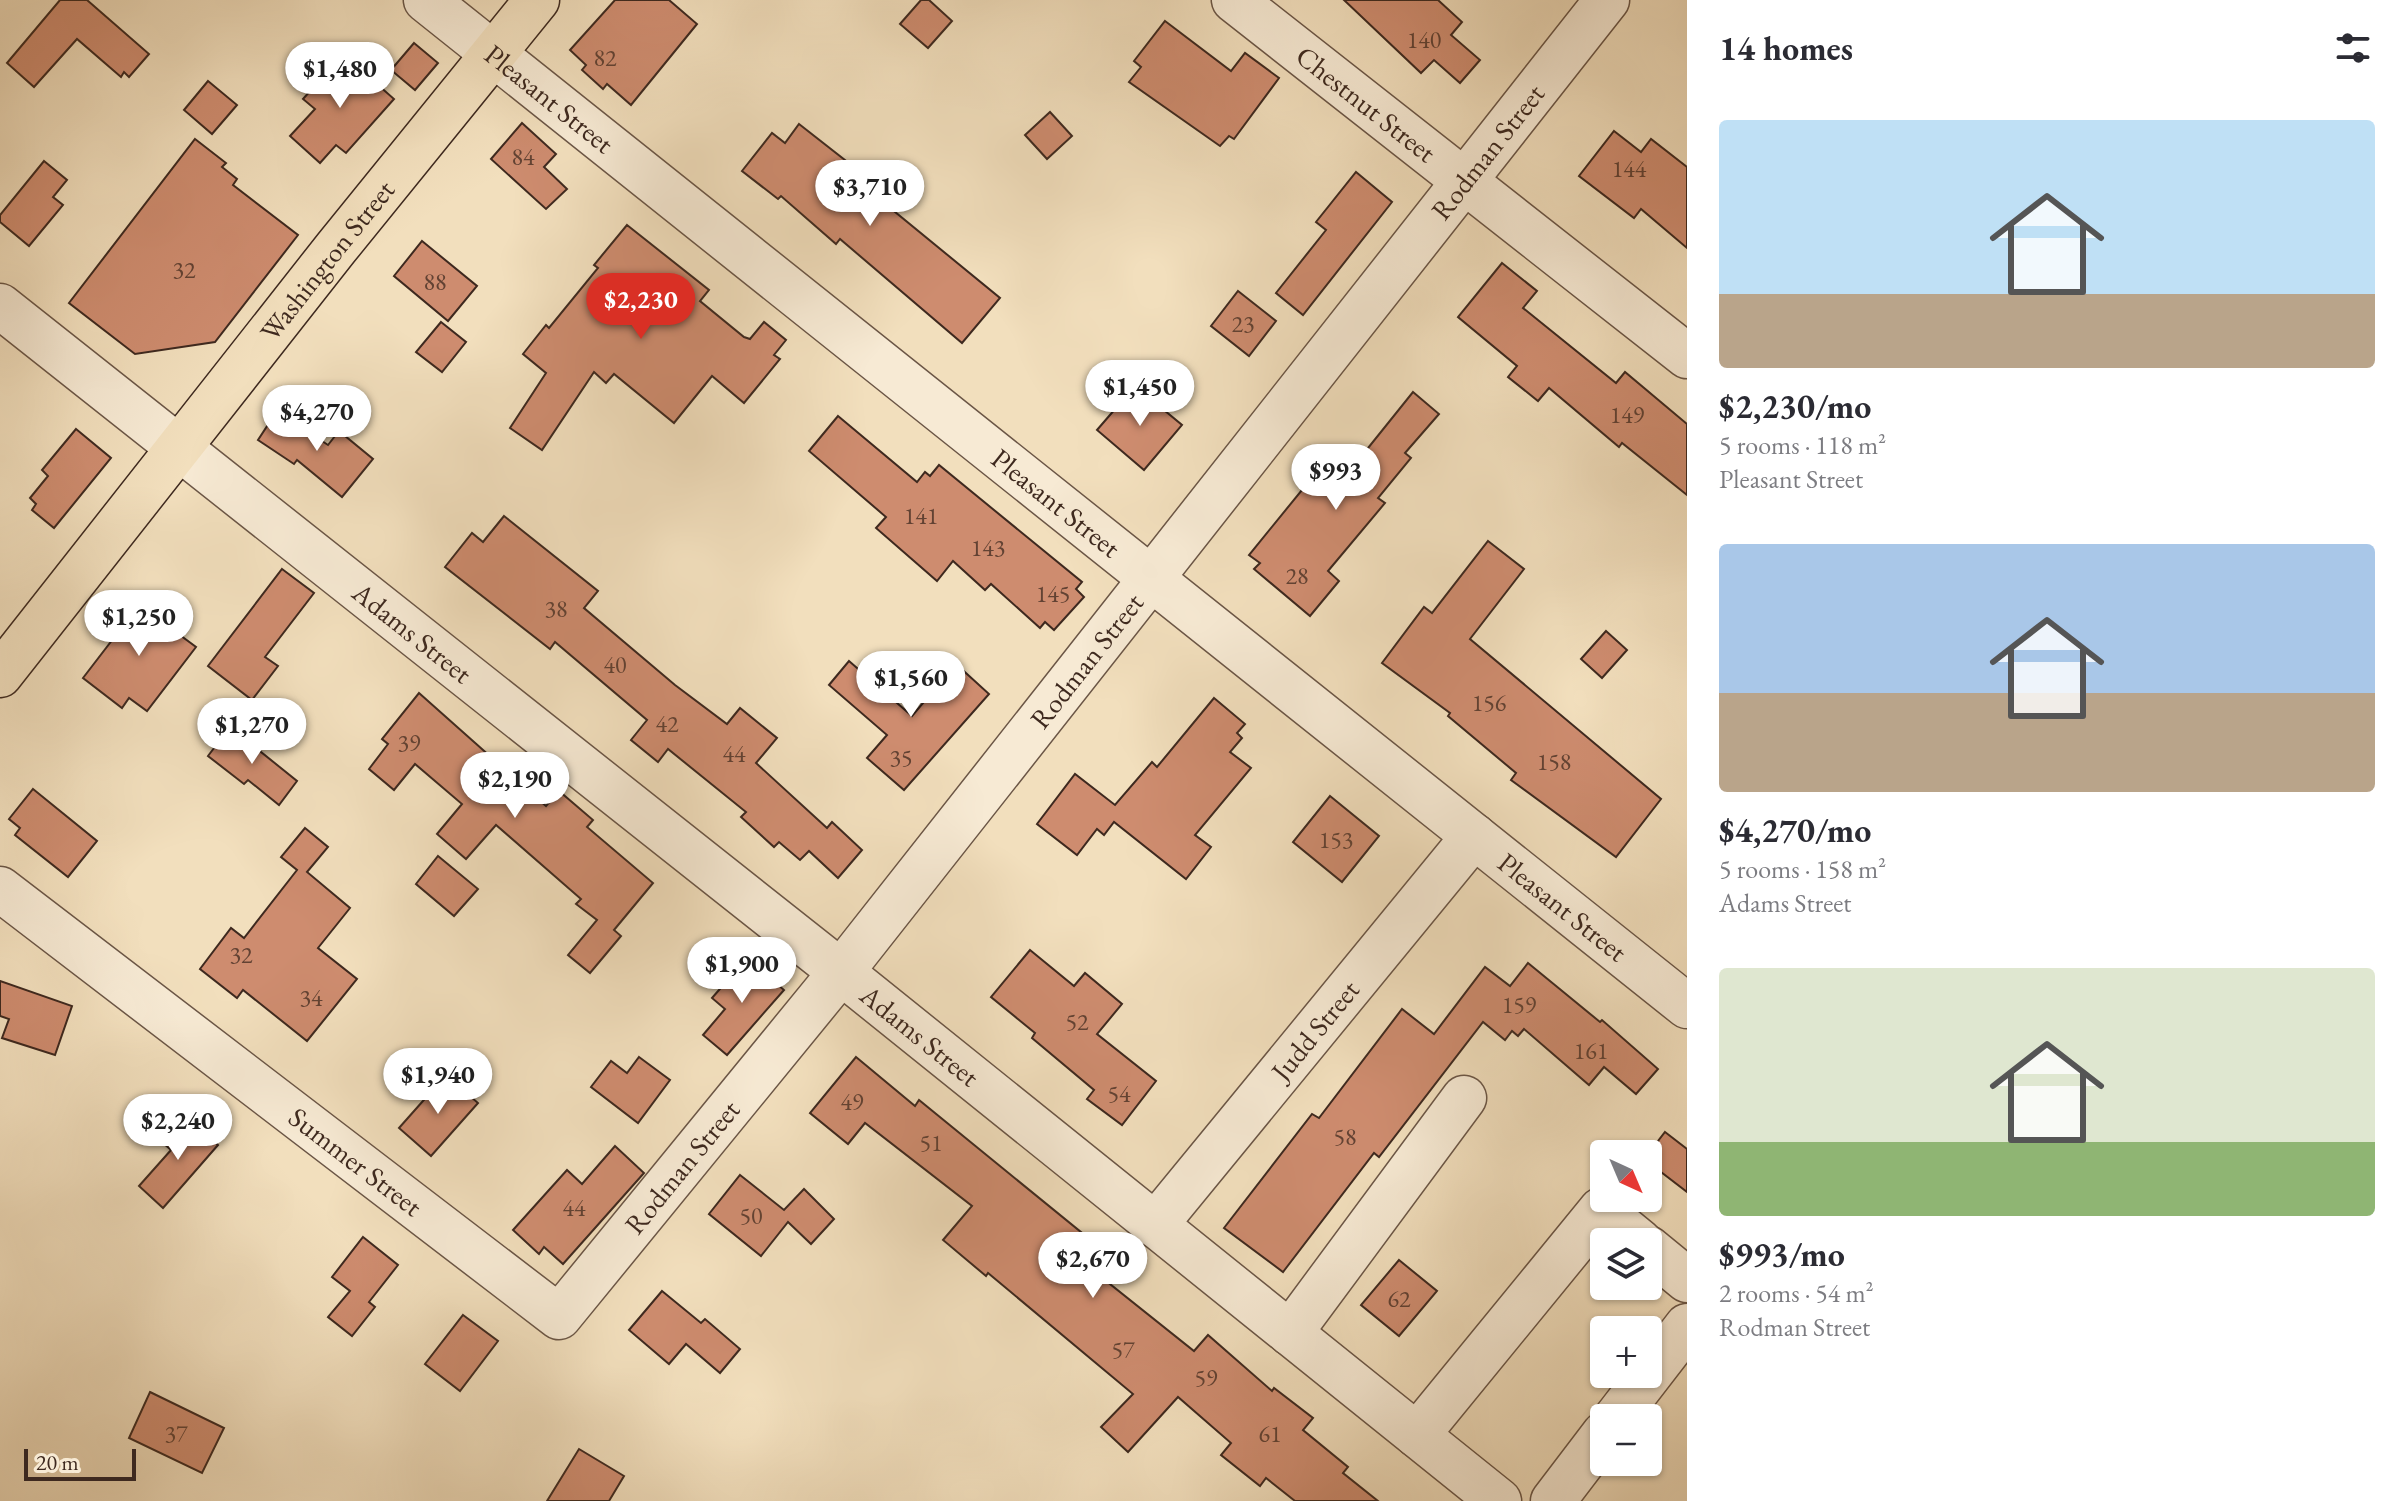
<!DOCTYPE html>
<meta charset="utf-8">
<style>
:root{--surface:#fff;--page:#f7f7f7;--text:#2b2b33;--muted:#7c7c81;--accent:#d93025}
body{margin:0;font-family:"EB Garamond",serif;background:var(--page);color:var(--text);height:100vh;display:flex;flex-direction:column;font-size:30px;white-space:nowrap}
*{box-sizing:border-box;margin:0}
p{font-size:26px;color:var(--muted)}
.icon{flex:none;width:44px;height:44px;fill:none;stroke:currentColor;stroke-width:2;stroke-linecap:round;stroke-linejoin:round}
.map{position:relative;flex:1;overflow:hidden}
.details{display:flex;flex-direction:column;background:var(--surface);width:720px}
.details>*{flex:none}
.needle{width:52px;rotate:136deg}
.buttons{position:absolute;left:1590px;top:1140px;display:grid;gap:16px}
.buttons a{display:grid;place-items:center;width:72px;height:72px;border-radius:8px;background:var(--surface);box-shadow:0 2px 6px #0004;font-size:40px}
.scale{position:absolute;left:24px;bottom:20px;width:112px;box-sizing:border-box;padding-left:8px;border:4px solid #3e291f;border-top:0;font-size:22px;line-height:28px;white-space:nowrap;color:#3e291f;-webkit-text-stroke:6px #f7ead4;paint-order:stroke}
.price{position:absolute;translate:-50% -68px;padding:0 18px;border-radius:28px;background:#fff;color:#222;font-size:26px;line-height:52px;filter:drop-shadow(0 2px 4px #0008)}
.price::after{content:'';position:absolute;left:50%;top:48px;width:24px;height:18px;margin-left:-12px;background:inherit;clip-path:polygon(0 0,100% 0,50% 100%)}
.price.on{background:var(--accent);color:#fff}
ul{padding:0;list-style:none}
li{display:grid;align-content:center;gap:16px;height:424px;padding:0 32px}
li span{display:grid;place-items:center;height:248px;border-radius:8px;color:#555}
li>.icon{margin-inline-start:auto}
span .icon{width:144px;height:144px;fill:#fffc;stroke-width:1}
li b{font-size:34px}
h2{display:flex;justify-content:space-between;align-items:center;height:96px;padding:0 32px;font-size:34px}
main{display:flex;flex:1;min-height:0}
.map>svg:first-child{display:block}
.building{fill:#ce8c6f;stroke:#3e291f;stroke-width:2}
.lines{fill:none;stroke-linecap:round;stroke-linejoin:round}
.minor-casing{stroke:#6b5646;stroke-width:47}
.major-casing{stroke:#3e291f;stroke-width:47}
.minor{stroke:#f7ead4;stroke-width:44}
.major{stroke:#f2dfbd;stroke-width:44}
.labels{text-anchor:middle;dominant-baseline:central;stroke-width:8;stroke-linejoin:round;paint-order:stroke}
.number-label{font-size:24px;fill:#624233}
.street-label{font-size:28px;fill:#3e291f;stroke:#f7ead4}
</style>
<main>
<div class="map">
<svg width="1687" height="1501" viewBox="0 0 1687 1501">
<rect width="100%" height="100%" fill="#f2dfbd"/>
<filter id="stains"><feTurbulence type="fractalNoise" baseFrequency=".0025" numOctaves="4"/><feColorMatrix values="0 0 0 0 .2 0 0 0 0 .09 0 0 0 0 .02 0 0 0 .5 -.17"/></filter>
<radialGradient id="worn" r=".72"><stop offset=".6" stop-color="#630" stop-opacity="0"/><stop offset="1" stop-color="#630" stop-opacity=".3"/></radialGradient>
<g class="building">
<path d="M60 0H87L149 54 129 77 124 72 121 77 77 39 34 87 7 63Z"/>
<path d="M615 0H669L697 24 631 105 607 84 603 89 582 70 586 65 570 50Z"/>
<path d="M921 0H929L952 21 928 48 900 24Z"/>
<path d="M1344 0H1438L1462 22 1451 35 1480 60 1460 83 1434 60 1421 73Z"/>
<path d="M1165 21 1231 71 1245 53 1279 78 1234 139 1229 136 1220 146 1129 82 1141 67 1134 61Z"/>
<path d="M414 43 438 63 415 90 391 70Z"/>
<path d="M343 54 394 99 346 153 336 145 320 163 290 136 315 109 303 99Z"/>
<path d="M208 81 237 105 212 134 184 110Z"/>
<path d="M1050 112 1072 136 1047 159 1025 135Z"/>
<path d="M522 123 556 154 544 167 567 189 546 209 491 159Z"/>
<path d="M799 124 878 186 872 193 1000 298 962 343 840 239 836 244 781 196 778 199 742 171 772 133 785 143Z"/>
<path d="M1614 131 1641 152 1651 139 1687 167V248L1641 209 1634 218 1579 176Z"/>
<path d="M195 139 226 163 222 167 237 179 233 185 298 235 215 342 135 354 69 303Z"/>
<path d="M44 161 67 180 53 197 63 205 29 246 0 222V215Z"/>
<path d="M1356 172 1392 202 1303 315 1276 293 1326 230 1316 222Z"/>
<path d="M627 225 709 290 700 301 744 337 750 339 764 322 786 340 774 355 780 359 744 403 712 376 674 423 614 374 606 383 594 372 542 450 510 428 546 373 523 354 546 325 549 328 598 268 594 265Z"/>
<path d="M422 241 477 286 448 321 394 276Z"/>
<path d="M1502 263 1537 291 1523 308 1616 383 1625 372 1687 424V495L1622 443 1619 447 1549 388 1538 401 1508 377 1517 366 1458 317Z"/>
<path d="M1238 291 1276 321 1249 356 1211 326Z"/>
<path d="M441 322 466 342 442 372 416 352Z"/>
<path d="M1135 386 1182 425 1144 470 1097 430Z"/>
<path d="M1413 392 1439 414 1405 453 1411 458 1378 498 1385 503 1328 571 1339 581 1310 616 1254 569 1260 563 1249 555 1315 474 1322 480 1337 463 1348 473Z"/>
<path d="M277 411 328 445 339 431 373 459 342 497 297 460 294 464 258 440Z"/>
<path d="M838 416 917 482 925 472 930 476 939 465 1082 582 1076 589 1084 597 1054 630 1045 622 1040 628 991 584 985 590 953 561 937 581 876 528 886 517 809 451Z"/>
<path d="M76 429 111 458 54 528 32 510 36 504 30 498 48 476 42 470Z"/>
<path d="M504 516 598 591 584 608 675 685 727 724 740 708 777 738 756 763 827 828 832 822 862 850 838 878 809 851 800 860 779 842 774 847 741 817 746 812 668 749 658 762 631 740 647 720 555 642 550 649 445 567 472 533 483 542Z"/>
<path d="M1488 541 1524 569 1470 639 1661 799 1616 857 1511 780 1516 773 1448 716 1450 713 1382 663 1424 607 1432 613Z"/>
<path d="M282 569 314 593 265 657 278 666 252 700 208 666Z"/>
<path d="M130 598 196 647 147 711 129 698 122 708 83 678 116 635 107 629Z"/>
<path d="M1606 631 1627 650 1602 678 1581 659Z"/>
<path d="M849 661 912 716 956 664 989 694 904 790 867 758 887 735 829 685Z"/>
<path d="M419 693 546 806 559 791 593 820 587 827 653 883 614 930 621 936 590 973 568 955 597 920 576 904 581 899 496 825 466 859 437 834 462 804 415 764 394 790 369 769 388 744 382 739Z"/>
<path d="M1214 698 1245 724 1237 733 1242 738 1230 752 1251 768 1195 835 1211 847 1186 879 1114 822 1104 835 1097 829 1077 855 1037 824 1075 774 1115 805 1152 762 1157 767Z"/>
<path d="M230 727 297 781 279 805 248 780 244 784 208 756Z"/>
<path d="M33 789 97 841 68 877 15 835 20 828 9 819Z"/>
<path d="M1330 796 1379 836 1342 882 1293 842Z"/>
<path d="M305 828 328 847 307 872 350 908 318 948 357 979 307 1041 243 990 237 998 200 969 231 928 244 938 297 870 281 857Z"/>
<path d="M438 856 478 889 454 916 416 884Z"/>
<path d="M1030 950 1074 986 1085 973 1122 1004 1097 1034 1156 1081 1122 1125 1087 1099 1094 1090 1032 1038 1035 1033 991 997Z"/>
<path d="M747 958 784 990 727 1055 703 1035 725 1009 712 998Z"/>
<path d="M1528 963 1600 1022 1602 1020 1658 1069 1636 1094 1604 1067 1589 1085 1524 1029 1518 1036 1512 1031 1505 1040 1483 1022 1379 1157 1374 1153 1283 1272 1224 1228 1312 1114 1319 1118 1402 1009 1434 1034 1485 967 1510 986Z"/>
<path d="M0 981 72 1006 55 1055 2 1038 9 1019 0 1016Z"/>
<path d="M639 1057 670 1080 638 1123 591 1087 611 1061 627 1073Z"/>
<path d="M856 1057 915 1106 919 1100 1114 1259 1100 1276 1194 1351 1208 1335 1272 1391 1274 1388 1313 1418 1303 1430 1348 1467 1343 1473 1378 1501H1295L1266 1478 1260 1486 1221 1455 1231 1443 1178 1397 1128 1452 1101 1427 1133 1394 988 1273 986 1276 943 1240 972 1206 865 1123 848 1144 810 1113Z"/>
<path d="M446 1075 478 1103 431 1156 399 1128Z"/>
<path d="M185 1117 218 1145 163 1208 139 1186 171 1150 163 1143Z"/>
<path d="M1665 1132 1687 1149V1192L1648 1162V1154Z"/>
<path d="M615 1146 644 1173 563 1264 544 1247 539 1254 513 1230 567 1170 582 1184Z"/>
<path d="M740 1175 784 1210 804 1189 834 1219 811 1244 788 1222 761 1256 709 1214Z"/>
<path d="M363 1237 398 1265 369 1302 375 1307 352 1336 328 1317 350 1291 332 1277Z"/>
<path d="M1399 1260 1437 1291 1399 1336 1361 1305Z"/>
<path d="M662 1291 701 1323 705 1319 740 1349 720 1373 686 1344 669 1364 629 1330Z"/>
<path d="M463 1315 498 1341 460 1391 425 1364Z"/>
<path d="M150 1392 224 1428 202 1473 129 1438Z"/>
<path d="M579 1449 624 1476 609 1501H547Z"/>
</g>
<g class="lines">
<g class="minor-casing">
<g id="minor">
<path id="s1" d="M426 0 1687 1006"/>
<path id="s2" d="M1234 0 1687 356"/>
<path id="s3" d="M0 306 841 972 1499 1501"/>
<path id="s4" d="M0 889 559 1317 841 972 1607 0"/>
<path id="s5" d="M1155 1225 1474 836"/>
<path d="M1648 1248 1687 1280"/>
<path d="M1290 1333 1464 1098"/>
<path d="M1616 1418 1687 1326"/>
<path d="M1417 1435 1601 1210 1640 1242"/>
<path d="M1553 1501 1604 1434"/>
</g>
</g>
<g class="major-casing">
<g id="major">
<path id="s6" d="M0 675 336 248 537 0"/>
</g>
</g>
<use href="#minor" class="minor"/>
<use href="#major" class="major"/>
</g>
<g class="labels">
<g class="number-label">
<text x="1424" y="39">140</text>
<text x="605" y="57">82</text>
<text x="523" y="156">84</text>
<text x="1629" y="168">144</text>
<text x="184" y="269">32</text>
<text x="435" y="281">88</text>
<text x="1243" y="323">23</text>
<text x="1627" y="414">149</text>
<text x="921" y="515">141</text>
<text x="988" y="547">143</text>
<text x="1297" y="575">28</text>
<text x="1053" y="593">145</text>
<text x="556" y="608">38</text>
<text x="615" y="664">40</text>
<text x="1489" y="702">156</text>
<text x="667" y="723">42</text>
<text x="409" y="742">39</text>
<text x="734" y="753">44</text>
<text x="901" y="757">35</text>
<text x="1554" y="761">158</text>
<text x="1336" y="839">153</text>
<text x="241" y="954">32</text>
<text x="311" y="997">34</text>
<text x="1519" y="1004">159</text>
<text x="1077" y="1021">52</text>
<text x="1591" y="1050">161</text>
<text x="1119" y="1093">54</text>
<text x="852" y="1101">49</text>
<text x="1345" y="1136">58</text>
<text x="931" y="1142">51</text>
<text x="574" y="1207">44</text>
<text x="751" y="1215">50</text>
<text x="1399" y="1298">62</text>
<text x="1123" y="1349">57</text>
<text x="1206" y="1377">59</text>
<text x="176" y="1433">37</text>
<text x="1270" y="1433">61</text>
</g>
<g class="street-label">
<text stroke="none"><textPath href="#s1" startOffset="158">Pleasant Street</textPath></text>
<text stroke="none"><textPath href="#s2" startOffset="168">Chestnut Street</textPath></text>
<text stroke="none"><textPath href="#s4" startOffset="2194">Rodman Street</textPath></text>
<text stroke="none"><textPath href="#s6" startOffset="528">Washington Street</textPath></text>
<text stroke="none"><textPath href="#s1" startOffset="806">Pleasant Street</textPath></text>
<text stroke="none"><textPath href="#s3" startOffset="526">Adams Street</textPath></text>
<text stroke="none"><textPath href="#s4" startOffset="1546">Rodman Street</textPath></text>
<text stroke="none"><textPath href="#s1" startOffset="1454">Pleasant Street</textPath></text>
<text stroke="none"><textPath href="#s5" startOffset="252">Judd Street</textPath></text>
<text stroke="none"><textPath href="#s3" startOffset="1174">Adams Street</textPath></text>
<text stroke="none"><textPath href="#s4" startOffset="448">Summer Street</textPath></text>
<text stroke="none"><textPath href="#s4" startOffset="898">Rodman Street</textPath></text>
</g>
</g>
<rect width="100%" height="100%" filter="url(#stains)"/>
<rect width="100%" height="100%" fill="url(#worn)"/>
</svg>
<div class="buttons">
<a><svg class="needle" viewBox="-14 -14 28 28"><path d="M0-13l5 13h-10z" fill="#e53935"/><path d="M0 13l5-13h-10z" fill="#7c7c81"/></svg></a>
<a><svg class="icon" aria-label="layers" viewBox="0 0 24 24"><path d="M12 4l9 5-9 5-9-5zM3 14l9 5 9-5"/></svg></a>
<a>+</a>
<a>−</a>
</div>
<div class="scale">20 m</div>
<b class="price" style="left:340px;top:110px">$1,480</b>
<b class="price" style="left:870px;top:228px">$3,710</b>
<b class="price on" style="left:641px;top:341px">$2,230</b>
<b class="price" style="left:1140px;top:428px">$1,450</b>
<b class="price" style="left:317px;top:453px">$4,270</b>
<b class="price" style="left:1336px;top:512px">$993</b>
<b class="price" style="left:139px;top:658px">$1,250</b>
<b class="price" style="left:911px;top:719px">$1,560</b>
<b class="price" style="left:252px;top:766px">$1,270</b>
<b class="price" style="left:515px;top:820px">$2,190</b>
<b class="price" style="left:742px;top:1005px">$1,900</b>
<b class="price" style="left:438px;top:1116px">$1,940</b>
<b class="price" style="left:178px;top:1162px">$2,240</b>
<b class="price" style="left:1093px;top:1300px">$2,670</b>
</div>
<section class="details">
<h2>14 homes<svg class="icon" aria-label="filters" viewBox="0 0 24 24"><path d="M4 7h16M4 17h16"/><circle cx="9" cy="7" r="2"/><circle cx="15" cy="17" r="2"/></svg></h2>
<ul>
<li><span style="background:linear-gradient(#bfe0f5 70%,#b9a48a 0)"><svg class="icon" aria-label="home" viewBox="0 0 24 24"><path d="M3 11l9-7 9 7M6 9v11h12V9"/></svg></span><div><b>$2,230/mo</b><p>5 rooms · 118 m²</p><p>Pleasant Street</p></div></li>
<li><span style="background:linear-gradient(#a9c7e8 60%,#b9a48a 0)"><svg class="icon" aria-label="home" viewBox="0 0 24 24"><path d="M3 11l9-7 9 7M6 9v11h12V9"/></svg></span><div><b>$4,270/mo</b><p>5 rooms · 158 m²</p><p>Adams Street</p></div></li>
<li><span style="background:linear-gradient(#dfe7d0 70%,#8fb573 0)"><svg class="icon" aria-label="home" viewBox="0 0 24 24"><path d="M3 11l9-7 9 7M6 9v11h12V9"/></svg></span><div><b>$993/mo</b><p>2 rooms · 54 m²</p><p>Rodman Street</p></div></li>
</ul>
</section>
</main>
